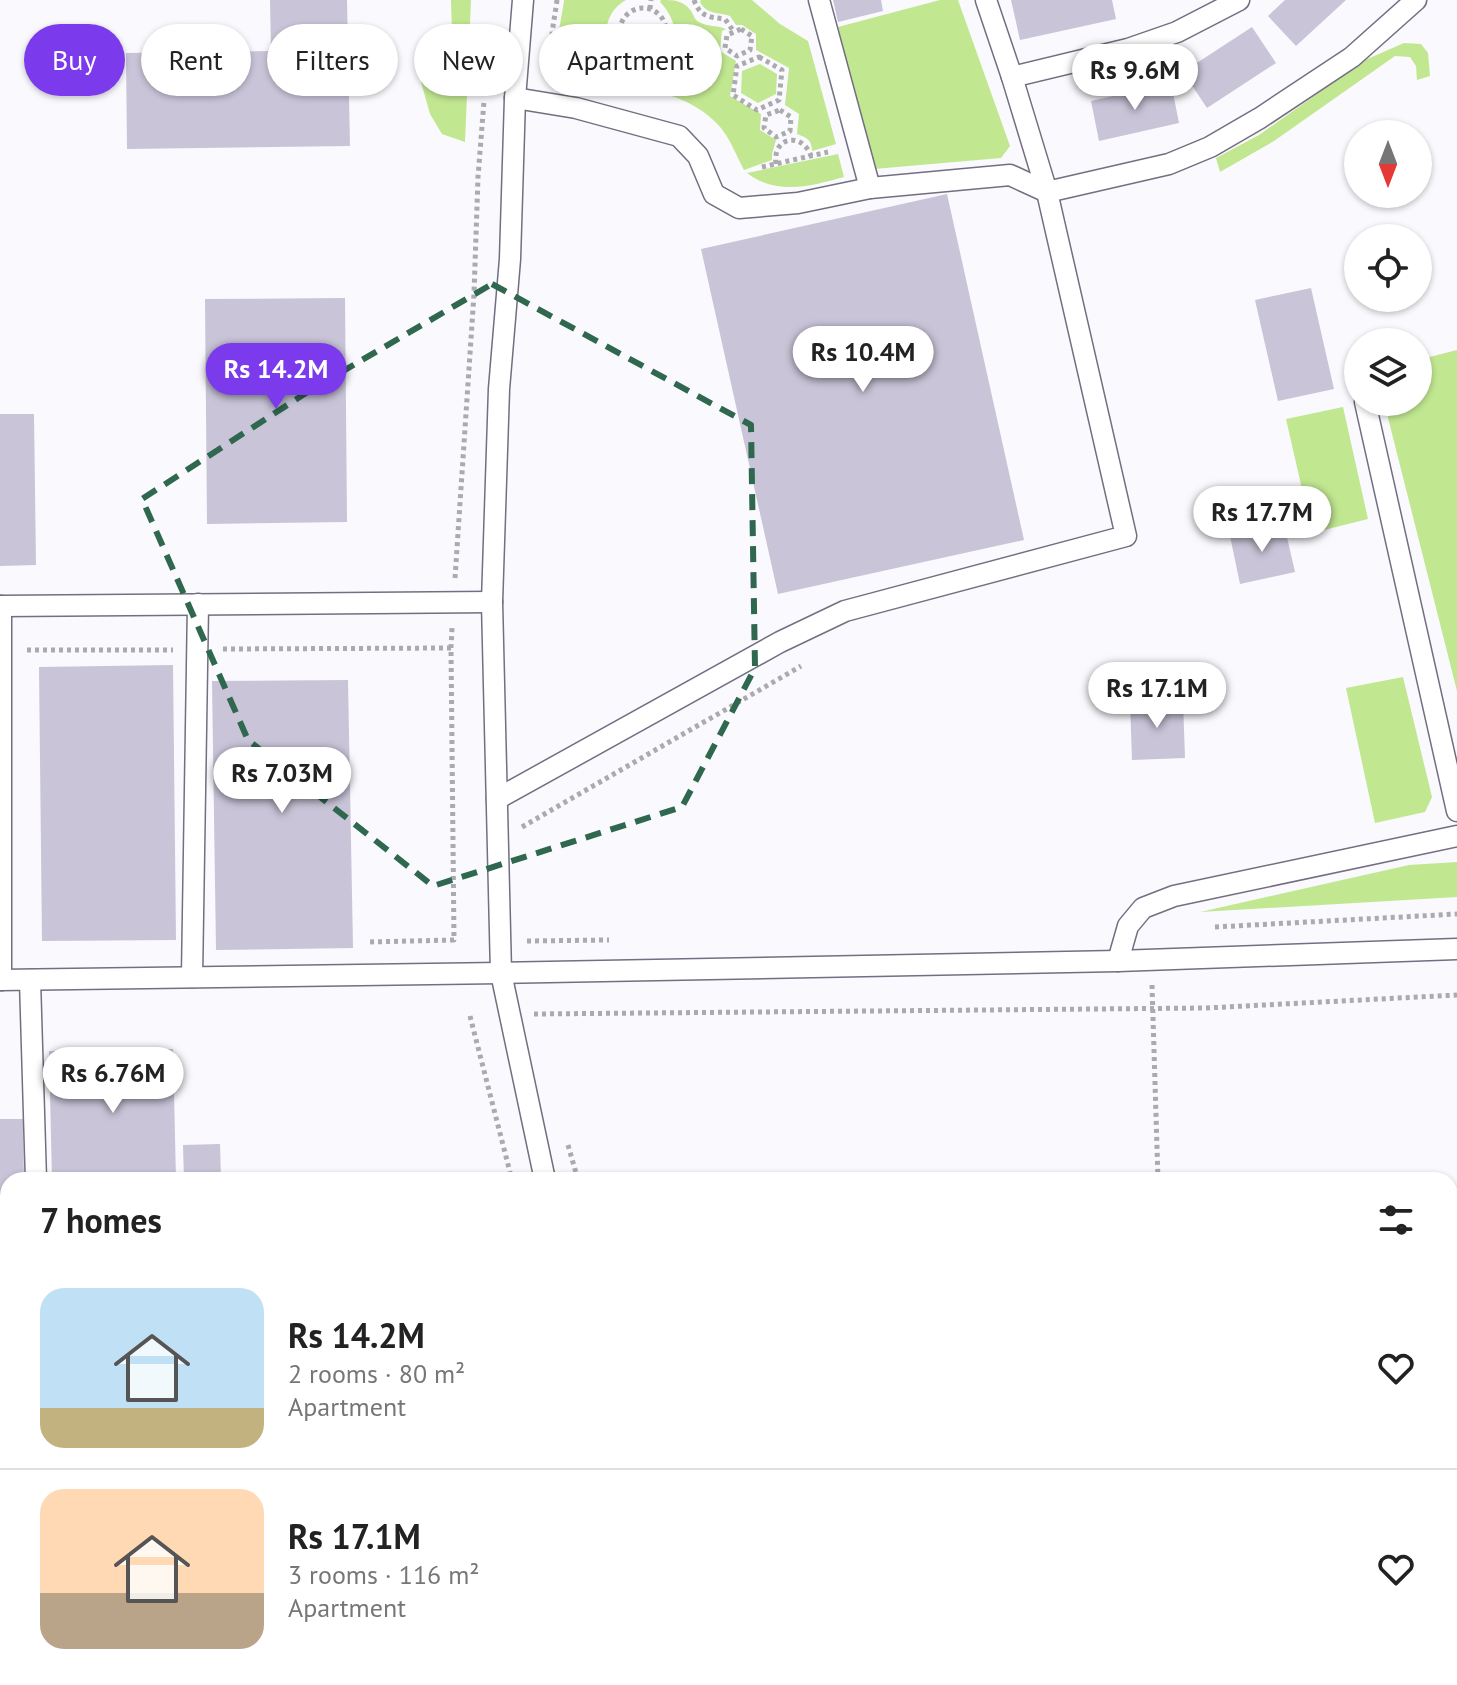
<!DOCTYPE html>
<meta charset="utf-8">
<style>
:root{--surface:#fff;--page:#f6f6f6;--text:#222;--muted:#767676;--line:#e0e0e0;--accent:#7c3aed}
body{margin:0;font-family:"PT Sans",sans-serif;background:var(--page);color:var(--text);height:100vh;display:flex;flex-direction:column;font-size:30px;white-space:nowrap}
*{box-sizing:border-box;margin:0}
p{font-size:26px;color:var(--muted)}
.icon{flex:none;width:44px;height:44px;fill:none;stroke:currentColor;stroke-width:2;stroke-linecap:round;stroke-linejoin:round}
.map{position:relative;flex:1;overflow:hidden}
.panel{position:absolute;left:0px;top:1172px;width:1458px;height:514px;display:flex;flex-direction:column;background:var(--surface);border-radius:24px 24px 0 0;box-shadow:0 2px 6px #0004}
.panel>*{flex:none}
.banner{position:absolute;left:24px;top:24px;width:800px;height:72px;display:flex;gap:16px}
.needle{width:52px;rotate:180deg}
.buttons{position:absolute;left:1344px;top:120px;display:grid;gap:16px}
.buttons a{display:grid;place-items:center;width:88px;height:88px;border-radius:50%;background:var(--surface);box-shadow:0 2px 6px #0004;font-size:40px}
.price{position:absolute;translate:-50% -68px;padding:0 18px;border-radius:28px;background:#fff;color:#222;font-size:26px;line-height:52px;filter:drop-shadow(0 2px 4px #0008)}
.price::after{content:'';position:absolute;left:50%;top:48px;width:24px;height:18px;margin-left:-12px;background:inherit;clip-path:polygon(0 0,100% 0,50% 100%)}
.price.active{background:var(--accent);color:#fff}
ul{padding:0;list-style:none}
li{display:flex;align-items:center;gap:24px;height:200px;padding:0 40px}
li+li{border-top:2px solid var(--line)}
li span{display:grid;place-items:center;flex:none;width:224px;height:160px;border-radius:24px;color:#555}
li>.icon{margin-inline-start:auto}
span .icon{width:96px;height:96px;fill:#fffc;stroke-width:1}
li b{font-size:34px}
h2{display:flex;justify-content:space-between;align-items:center;height:96px;padding:0 40px;font-size:34px}
.pill{padding:0 28px;border-radius:36px;background:var(--surface);box-shadow:0 2px 6px #0004;font-size:28px;line-height:72px}
.pill.active{background:var(--accent);color:#fff}
.map>svg:first-child{display:block}
.grass{fill:#c1e791}
.building{fill:#c9c4d8}
.lines{fill:none;stroke-linecap:round;stroke-linejoin:round}
.lane-casing{stroke:#736e81;stroke-width:23}
.path{stroke:#abaaaf;stroke-width:5;stroke-dasharray:4 4;stroke-linecap:butt}
.lane{stroke:#fff;stroke-width:20}
.marked{fill:none;stroke:#2f674f;stroke-width:6;stroke-dasharray:16 10;stroke-linejoin:round}
</style>
<div class="map">
<svg width="1457" height="1685" viewBox="0 0 1457 1685">
<rect width="100%" height="100%" fill="#faf9fd"/>
<g class="grass">
<path d="M451 0H471L465 142 442 134 430 114 421 82 426 50 452 34Z"/>
<path d="M564 0H626C607 10 599 36 615 53 618 56 622 58 626 61L625 78 617 85C603 81 586 78 573 72 548 61 562 21 564 0Z"/>
<path d="M661 0C674 0 683 0 691 11 695 17 693 18 699 22 708 27 717 25 726 29L722 31 720 51 736 61 730 96 761 114 760 130 776 140 772 154V160L744 170C738 159 733 146 726 135 714 116 691 102 669 95 660 92 652 92 644 87L643 81 644 64C648 62 653 62 657 60 683 47 677 19 660 2Z"/>
<path d="M701 0H752L780 24 808 41 836 144 812 151C812 140 806 137 797 134L799 114 785 105 789 68 756 50V34L742 25H736L730 16C718 12 707 15 700 2Z"/>
<path d="M940 0H958L1010 146 1001 158 874 169 838 27Z"/>
<path d="M1404 43 1421 44 1428 53 1430 76 1417 80 1416 66 1410 57 1395 56 1274 141 1220 172 1216 158 1259 135 1365 60Z"/>
<path d="M760 64 777 74 776 94 758 103 741 93 742 71Z"/>
<path d="M838 154 844 177C811 186 777 196 747 173Z"/>
<path d="M1457 350V691L1384 402H1418V360Z"/>
<path d="M1343 407 1368 519 1312 533 1286 419Z"/>
<path d="M1403 677 1432 797 1425 812 1375 823 1346 688Z"/>
<path d="M1457 862V897L1200 912 1409 865Z"/>
</g>
<g class="building">
<path d="M270 0H347L350 146 127 149 126 53 271 51Z"/>
<path d="M833 0H881L883 11 838 22Z"/>
<path d="M1011 0H1112L1116 19 1020 40Z"/>
<path d="M1285 0H1346L1296 46 1268 16Z"/>
<path d="M1252 27 1276 63 1207 108 1183 72Z"/>
<path d="M1171 83 1179 123 1099 141 1091 101Z"/>
<path d="M947 194 1024 540 778 594 701 249Z"/>
<path d="M1311 288 1334 389 1278 401 1255 300Z"/>
<path d="M345 298 347 522 207 524 205 299Z"/>
<path d="M0 414H34L36 565 0 566Z"/>
<path d="M1284 524 1295 572 1240 584 1230 536Z"/>
<path d="M173 665 176 940 42 941 39 667Z"/>
<path d="M348 680 353 948 216 950 212 681Z"/>
<path d="M1183 701 1185 758 1132 760 1130 702Z"/>
<path d="M173 1049 176 1180H52L49 1051Z"/>
<path d="M0 1119H23L24 1180H8V1249H0Z"/>
<path d="M220 1144 221 1180H184L183 1145Z"/>
<path d="M0 1645H8V1678H91V1685H0Z"/>
<path d="M522 1678H629L631 1685H501Z"/>
</g>
<g class="lines">
<g class="lane-casing">
<g id="lane">
<path d="M523 0 515 98 510 259 499 389 492 602 501 973 545 1180"/>
<path d="M819 0 870 188"/>
<path d="M1012 77 1128 49 1177 32 1239 0"/>
<path d="M515 98 576 108 679 136 698 156 714 194 739 208 798 203 870 188 1010 175 1047 192 1169 164 1210 147 1260 118 1352 57 1416 0"/>
<path d="M1365 402 1457 811"/>
<path d="M0 606 492 602"/>
<path d="M497 799 780 642 845 611 1126 536 1047 192 1012 77 986 0"/>
<path d="M1118 961 1128 926 1143 908 1174 896 1457 836"/>
<path d="M192 977 198 604"/>
<path d="M0 980 501 973 1118 961 1457 949"/>
<path d="M1 980V606"/>
<path d="M30 980 36 1180"/>
<path d="M0 1362H8"/>
<path d="M680 1678 682 1685"/>
<path d="M174 1685 176 1678"/>
</g>
</g>
<g class="path">
<path d="M557 0C554 26 541 65 572 77"/>
<path d="M694 0C700 17 709 17 725 19L734 32"/>
<circle cx="643" cy="31" r="23"/>
<path d="M650 9 651 0"/>
<path d="M741 29 752 36 750 50 737 56 725 48 727 35Z"/>
<path d="M759 57 782 70 779 100 757 110 733 95 737 66Z"/>
<path d="M632 94 640 54"/>
<path d="M780 110 791 117 790 131 776 137 764 128 766 115Z"/>
<path d="M776 164C772 137 802 131 811 156"/>
<path d="M762 167 828 152"/>
<path d="M455 578 474 294 478 177 484 101"/>
<path d="M451 648 452 628"/>
<path d="M223 649 451 648 454 940 368 942"/>
<path d="M27 650H173"/>
<path d="M522 827 801 666"/>
<path d="M1215 927 1457 914"/>
<path d="M527 941 609 940"/>
<path d="M1152 985 1158 1180"/>
<path d="M534 1014 1206 1008 1457 995"/>
<path d="M470 1016 512 1180"/>
<path d="M568 1145 578 1180"/>
<path d="M717 1678 719 1685"/>
<path d="M1174 1678V1685"/>
<path d="M141 1685 143 1678"/>
<path d="M209 1685 211 1678"/>
</g>
<use href="#lane" class="lane"/>
</g>
<path class="marked" d="M492 284 751 425 755 668 682 807 433 886 248 740 142 499 309 391Z"/>
</svg>
<div class="buttons">
<a><svg class="needle" viewBox="-14 -14 28 28"><path d="M0-13l5 13h-10z" fill="#e53935"/><path d="M0 13l5-13h-10z" fill="#767676"/></svg></a>
<a><svg class="icon" aria-label="locate" viewBox="0 0 24 24"><circle cx="12" cy="12" r="6"/><path d="M12 2v4M12 18v4M2 12h4M18 12h4"/></svg></a>
<a><svg class="icon" aria-label="layers" viewBox="0 0 24 24"><path d="M12 4l9 5-9 5-9-5zM3 14l9 5 9-5"/></svg></a>
</div>
<b class="price" style="left:1135px;top:112px">Rs 9.6M</b>
<b class="price" style="left:863px;top:394px">Rs 10.4M</b>
<b class="price active" style="left:276px;top:411px">Rs 14.2M</b>
<b class="price" style="left:1262px;top:554px">Rs 17.7M</b>
<b class="price" style="left:1157px;top:730px">Rs 17.1M</b>
<b class="price" style="left:282px;top:815px">Rs 7.03M</b>
<b class="price" style="left:113px;top:1115px">Rs 6.76M</b>
<div class="banner">
<a class="pill active">Buy</a>
<a class="pill">Rent</a>
<a class="pill">Filters</a>
<a class="pill">New</a>
<a class="pill">Apartment</a>
</div>
<section class="panel">
<h2>7 homes<svg class="icon" aria-label="filters" viewBox="0 0 24 24"><path d="M4 7h16M4 17h16"/><circle cx="9" cy="7" r="2"/><circle cx="15" cy="17" r="2"/></svg></h2>
<ul>
<li><span style="background:linear-gradient(#bfe0f5 75%,#c2b280 0)"><svg class="icon" aria-label="home" viewBox="0 0 24 24"><path d="M3 11l9-7 9 7M6 9v11h12V9"/></svg></span><div><b>Rs 14.2M</b><p>2 rooms · 80 m²</p><p>Apartment</p></div><svg class="icon" aria-label="heart" viewBox="0 0 24 24"><path d="M12 20l-8-8c-3-5 5-10 8-4 3-6 11-1 8 4z"/></svg></li>
<li><span style="background:linear-gradient(#ffd9b3 65%,#b9a48a 0)"><svg class="icon" aria-label="home" viewBox="0 0 24 24"><path d="M3 11l9-7 9 7M6 9v11h12V9"/></svg></span><div><b>Rs 17.1M</b><p>3 rooms · 116 m²</p><p>Apartment</p></div><svg class="icon" aria-label="heart" viewBox="0 0 24 24"><path d="M12 20l-8-8c-3-5 5-10 8-4 3-6 11-1 8 4z"/></svg></li>
</ul>
</section>
</div>
